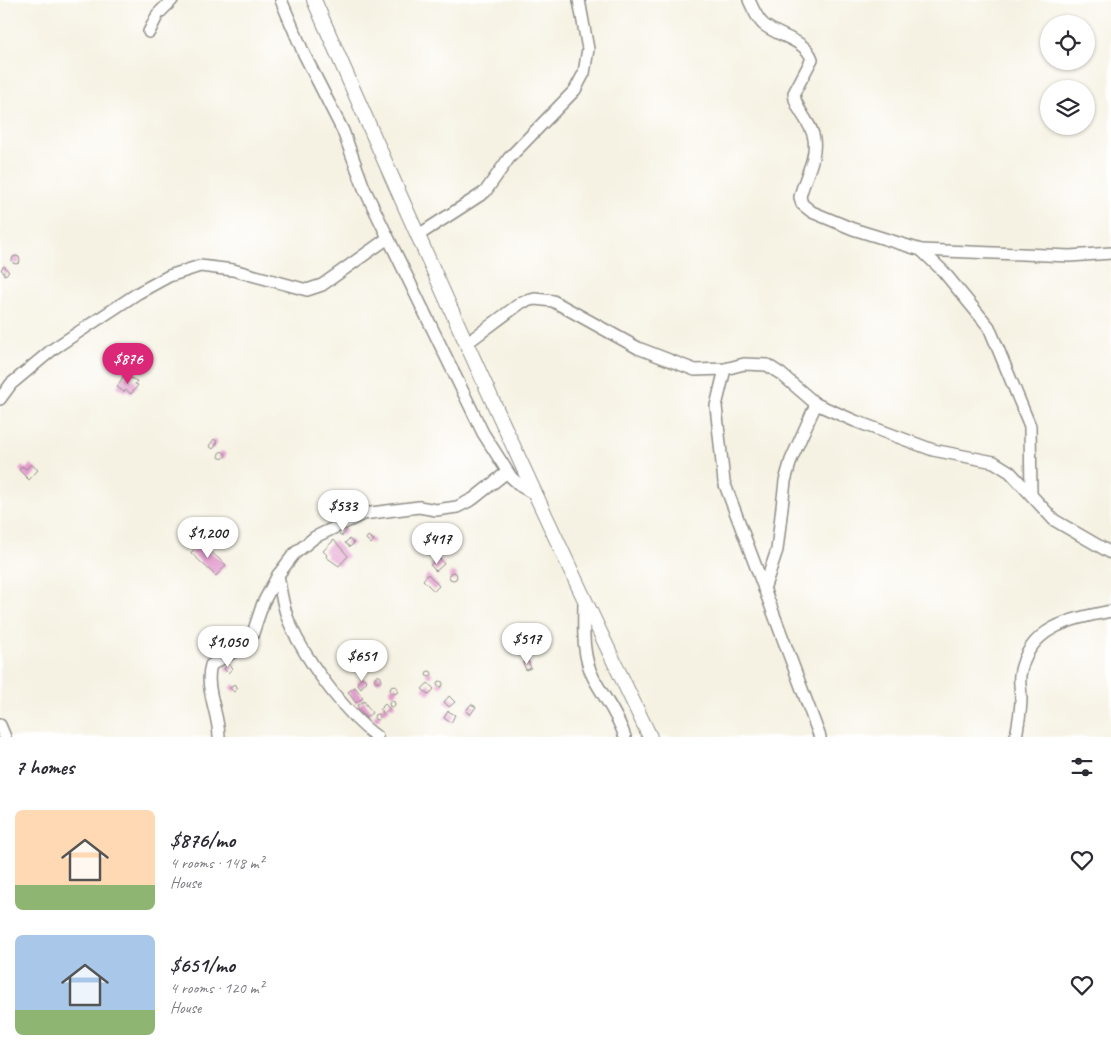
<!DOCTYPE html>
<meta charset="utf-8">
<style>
:root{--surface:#fff;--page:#f2f2f3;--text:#2b2b33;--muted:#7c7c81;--accent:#db2777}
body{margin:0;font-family:Caveat,sans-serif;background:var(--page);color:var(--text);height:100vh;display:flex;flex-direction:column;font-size:19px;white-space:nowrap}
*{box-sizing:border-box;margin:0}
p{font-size:16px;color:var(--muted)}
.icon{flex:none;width:28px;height:28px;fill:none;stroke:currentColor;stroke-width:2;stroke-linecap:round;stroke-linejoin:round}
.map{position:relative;height:737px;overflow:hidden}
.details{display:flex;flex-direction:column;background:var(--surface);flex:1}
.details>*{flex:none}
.buttons{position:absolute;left:1040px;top:15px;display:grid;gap:10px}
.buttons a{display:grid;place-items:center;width:55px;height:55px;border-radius:50%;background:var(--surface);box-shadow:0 1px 4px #0004;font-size:25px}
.price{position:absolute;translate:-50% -42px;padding:0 11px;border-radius:18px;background:#fff;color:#222;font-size:16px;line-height:32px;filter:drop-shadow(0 1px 2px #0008)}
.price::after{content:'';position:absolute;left:50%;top:30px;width:15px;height:11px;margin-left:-8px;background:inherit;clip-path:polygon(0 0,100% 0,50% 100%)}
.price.on{background:var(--accent);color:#fff}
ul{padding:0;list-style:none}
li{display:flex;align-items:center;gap:15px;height:125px;padding:0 15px}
li span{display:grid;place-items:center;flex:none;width:140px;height:100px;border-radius:8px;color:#555}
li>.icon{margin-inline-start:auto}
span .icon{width:60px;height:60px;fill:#fffc;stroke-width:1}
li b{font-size:21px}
h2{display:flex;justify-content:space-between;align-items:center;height:60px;padding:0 15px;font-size:21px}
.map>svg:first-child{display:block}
.building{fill:#e29ccd}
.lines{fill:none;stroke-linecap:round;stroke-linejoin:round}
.minor-casing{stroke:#908e87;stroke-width:14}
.major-casing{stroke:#908e87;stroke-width:16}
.minor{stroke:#fff;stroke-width:11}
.major{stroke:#fff;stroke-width:14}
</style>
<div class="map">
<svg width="1111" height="737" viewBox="0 0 1111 737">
<rect width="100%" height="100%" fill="#fff"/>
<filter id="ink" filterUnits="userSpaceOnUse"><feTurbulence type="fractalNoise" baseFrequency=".02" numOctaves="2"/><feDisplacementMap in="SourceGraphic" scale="10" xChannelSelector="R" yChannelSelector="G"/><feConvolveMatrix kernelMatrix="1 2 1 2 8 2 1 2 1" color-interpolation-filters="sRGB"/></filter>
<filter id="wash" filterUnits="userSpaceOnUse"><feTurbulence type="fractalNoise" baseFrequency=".0096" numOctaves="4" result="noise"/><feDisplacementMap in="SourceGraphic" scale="20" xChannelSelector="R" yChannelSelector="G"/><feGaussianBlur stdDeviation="1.12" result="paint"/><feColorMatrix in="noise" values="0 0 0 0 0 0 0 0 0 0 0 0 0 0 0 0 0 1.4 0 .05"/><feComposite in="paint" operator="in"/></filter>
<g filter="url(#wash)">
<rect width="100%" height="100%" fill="#f6f2e3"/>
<g id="blocks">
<g class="building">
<circle cx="16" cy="260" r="4"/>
<path d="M4 266 9 272 5 275 1 269Z"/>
<path d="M124 375 137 381 135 384 138 385 131 394 126 390 124 392 117 387Z"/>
<path d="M214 439 218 442 213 449 209 446Z"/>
<circle cx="222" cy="455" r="3.5"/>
<path d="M31 464 38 470 29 480 19 470 22 466 26 469Z"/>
<path d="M344 527 347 530 342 536 338 533Z"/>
<path d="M368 536 374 540 371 544 366 539Z"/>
<path d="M349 539 354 543 350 547 345 543Z"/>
<path d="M334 540 348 556 339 566 326 557 327 555 323 551Z"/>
<path d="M200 542 226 565 216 576 191 553Z"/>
<path d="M439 558 444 564 436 571 430 565Z"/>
<circle cx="453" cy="576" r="4"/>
<path d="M428 574 439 586 434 591 423 580Z"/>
<path d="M528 661 531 668 526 670 523 663Z"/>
<path d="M228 664 233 668 228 673 224 669Z"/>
<circle cx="429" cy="674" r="3"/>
<circle cx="378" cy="679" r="3.5"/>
<path d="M362 677 367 681 361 688 357 683Z"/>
<circle cx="440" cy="684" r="3"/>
<path d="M428 683 434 689 429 695 422 689Z"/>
<path d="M234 684 238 688 234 692 230 688Z"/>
<circle cx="394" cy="690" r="4"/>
<path d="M355 687 363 698 356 703 348 692Z"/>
<path d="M449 696 455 702 449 707 444 702Z"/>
<path d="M364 701 372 713 365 718 357 706Z"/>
<circle cx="392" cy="704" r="3"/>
<path d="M385 704 390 709 384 714 380 709Z"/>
<path d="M471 704 476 707 470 715 466 711Z"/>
<path d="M448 711 455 715 451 723 444 718Z"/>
<circle cx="377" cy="717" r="3"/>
</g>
</g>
</g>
<g filter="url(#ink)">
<use href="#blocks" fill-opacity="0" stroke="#908e87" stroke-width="1"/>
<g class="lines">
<g class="minor-casing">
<g id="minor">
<path d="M281 0 304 54 343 131 364 188 483 433 511 477 522 487 538 496"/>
<path d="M749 0C753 9 756 17 763 24 778 37 805 39 812 59L794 93C795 111 812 122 814 139 817 159 804 178 800 197L802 204 812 212 853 229 921 250 943 271 989 327 1030 426 1031 495"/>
<path d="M149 32 158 14 172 0"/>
<path d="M417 236 485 192 509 158 575 90 584 73 588 49 579 0"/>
<path d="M921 250 1070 256 1111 253"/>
<path d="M467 343 522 302 535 299 553 301 638 348 695 370 725 369 744 364 767 365 781 374 816 404 855 421 933 450 994 462 1010 472 1054 520 1111 553"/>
<path d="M725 369 716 406 724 482 820 737"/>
<path d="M0 399 11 384 53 349 138 293 169 276 200 266 233 270 307 290 322 285 388 238"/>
<path d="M278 575C281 592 283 609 290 624 306 661 345 713 377 737"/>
<path d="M764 589 777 550 785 481 791 460 816 404"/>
<path d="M584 599C584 626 581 655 594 679 605 699 618 715 625 737"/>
<path d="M0 725 5 737"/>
<path d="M219 737C219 714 204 687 211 665L250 642 263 603 278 575 294 554 315 537 363 514 419 507 436 510 457 507 473 499 507 472"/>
<path d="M1016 737C1018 724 1021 711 1021 699 1021 691 1019 683 1020 675 1028 627 1070 619 1111 611"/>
</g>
</g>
<g class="major-casing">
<path id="major" d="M314 0C422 248 533 494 650 737"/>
</g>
<use href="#minor" class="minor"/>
<use href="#major" class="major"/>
</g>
</g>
</svg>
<div class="buttons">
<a><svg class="icon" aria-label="locate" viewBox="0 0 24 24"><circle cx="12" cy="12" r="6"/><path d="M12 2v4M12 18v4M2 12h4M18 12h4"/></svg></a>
<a><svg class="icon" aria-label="layers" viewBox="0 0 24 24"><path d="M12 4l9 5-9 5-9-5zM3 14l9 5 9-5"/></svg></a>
</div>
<b class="price on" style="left:128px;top:385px">$876</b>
<b class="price" style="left:343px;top:532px">$533</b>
<b class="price" style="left:208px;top:559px">$1,200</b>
<b class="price" style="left:437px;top:565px">$417</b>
<b class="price" style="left:527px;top:665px">$517</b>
<b class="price" style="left:228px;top:668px">$1,050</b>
<b class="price" style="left:362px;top:682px">$651</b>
</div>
<section class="details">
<h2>7 homes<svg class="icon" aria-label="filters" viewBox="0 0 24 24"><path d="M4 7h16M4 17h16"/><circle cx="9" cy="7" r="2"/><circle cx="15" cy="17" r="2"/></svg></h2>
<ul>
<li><span style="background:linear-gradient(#ffd9b3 75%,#8fb573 0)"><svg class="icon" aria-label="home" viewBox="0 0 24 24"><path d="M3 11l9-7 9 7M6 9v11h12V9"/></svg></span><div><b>$876/mo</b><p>4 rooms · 148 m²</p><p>House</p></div><svg class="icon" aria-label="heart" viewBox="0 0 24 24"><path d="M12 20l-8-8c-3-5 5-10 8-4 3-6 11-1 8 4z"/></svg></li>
<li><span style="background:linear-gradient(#a9c7e8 75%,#8fb573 0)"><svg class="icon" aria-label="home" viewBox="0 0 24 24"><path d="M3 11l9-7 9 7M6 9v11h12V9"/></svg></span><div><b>$651/mo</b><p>4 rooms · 120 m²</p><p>House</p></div><svg class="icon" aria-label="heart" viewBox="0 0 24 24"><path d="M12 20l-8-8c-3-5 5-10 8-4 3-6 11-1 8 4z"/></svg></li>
</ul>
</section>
